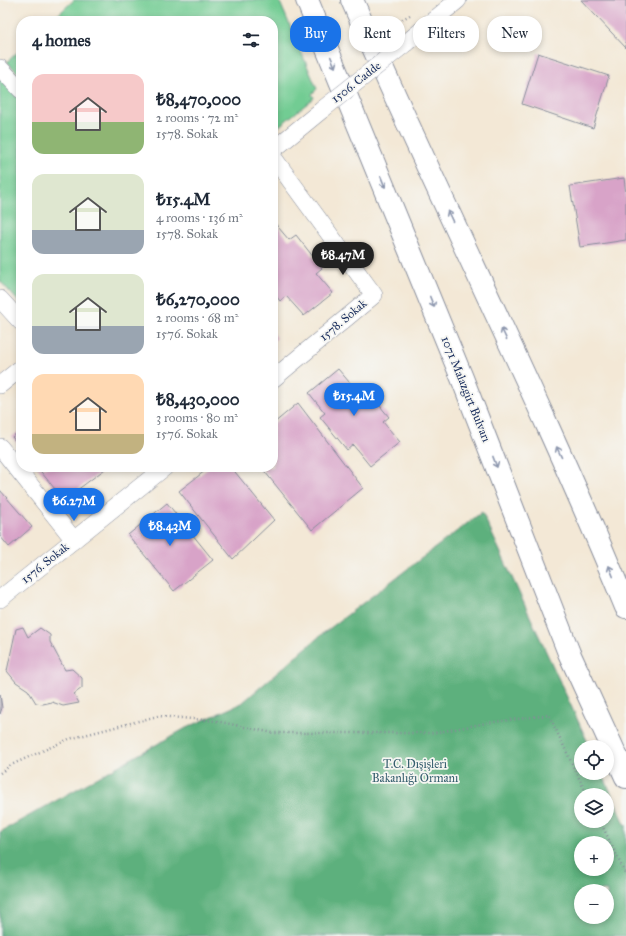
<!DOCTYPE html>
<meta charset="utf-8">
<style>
:root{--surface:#fff;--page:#f2f2f3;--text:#1f2937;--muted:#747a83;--accent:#1a73e8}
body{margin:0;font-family:"IM FELL Great Primer",serif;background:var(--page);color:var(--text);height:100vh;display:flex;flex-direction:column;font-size:15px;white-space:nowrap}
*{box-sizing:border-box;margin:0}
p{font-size:13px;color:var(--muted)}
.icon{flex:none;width:22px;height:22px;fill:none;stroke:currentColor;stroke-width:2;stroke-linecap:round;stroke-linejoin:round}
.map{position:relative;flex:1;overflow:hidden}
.sheet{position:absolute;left:16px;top:16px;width:262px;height:456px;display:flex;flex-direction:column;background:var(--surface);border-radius:16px;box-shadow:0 2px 6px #0003}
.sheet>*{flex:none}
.guide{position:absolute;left:290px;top:16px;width:276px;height:36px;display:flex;gap:8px}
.fabs{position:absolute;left:574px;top:740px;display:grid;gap:8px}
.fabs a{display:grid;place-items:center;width:40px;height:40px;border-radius:50%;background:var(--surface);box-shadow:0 2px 6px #0003;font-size:20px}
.price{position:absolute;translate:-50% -34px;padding:0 9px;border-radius:14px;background:var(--accent);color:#fff;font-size:13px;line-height:26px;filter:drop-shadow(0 1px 2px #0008)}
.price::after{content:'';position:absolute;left:50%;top:24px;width:12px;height:9px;margin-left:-6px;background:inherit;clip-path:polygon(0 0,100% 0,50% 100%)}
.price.active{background:#222;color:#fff}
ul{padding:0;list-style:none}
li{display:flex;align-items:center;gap:12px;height:100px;padding:0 16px}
li span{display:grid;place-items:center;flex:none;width:112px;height:80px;border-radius:12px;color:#555}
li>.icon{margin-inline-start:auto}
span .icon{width:48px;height:48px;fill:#fffc;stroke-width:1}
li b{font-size:17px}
h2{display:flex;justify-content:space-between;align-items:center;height:48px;padding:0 16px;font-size:17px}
.tag{padding:0 14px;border-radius:16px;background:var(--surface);box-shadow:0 2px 6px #0003;font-size:14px;line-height:36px}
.tag.active{background:var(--accent);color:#fff}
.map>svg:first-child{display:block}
.green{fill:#72cc93;stroke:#467e78}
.forest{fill:#5db07d;stroke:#3c706e;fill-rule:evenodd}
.building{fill:#d8a3c8}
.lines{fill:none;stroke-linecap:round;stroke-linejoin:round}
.minor-casing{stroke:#878c9a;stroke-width:18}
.primary-casing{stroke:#878c9a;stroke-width:24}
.path{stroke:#878c9a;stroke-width:2.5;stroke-dasharray:1 3;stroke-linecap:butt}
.minor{stroke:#fff;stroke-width:17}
.primary{stroke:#fff;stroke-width:22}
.minor-bridge-casing{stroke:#878c9a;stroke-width:18;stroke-linecap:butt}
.minor-bridge{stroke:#fff;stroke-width:17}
.oneway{stroke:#8d97ae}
.labels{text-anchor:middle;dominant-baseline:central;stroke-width:3.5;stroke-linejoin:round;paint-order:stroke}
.street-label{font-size:12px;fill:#1b2f5e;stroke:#f6f6f2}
.park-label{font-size:12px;fill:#355e6e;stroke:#f6f6f2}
</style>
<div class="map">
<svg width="626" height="936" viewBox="0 0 626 936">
<rect width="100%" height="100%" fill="#f6f6f2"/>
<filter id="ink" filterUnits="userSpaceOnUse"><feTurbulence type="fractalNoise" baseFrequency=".025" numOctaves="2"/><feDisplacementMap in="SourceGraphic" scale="8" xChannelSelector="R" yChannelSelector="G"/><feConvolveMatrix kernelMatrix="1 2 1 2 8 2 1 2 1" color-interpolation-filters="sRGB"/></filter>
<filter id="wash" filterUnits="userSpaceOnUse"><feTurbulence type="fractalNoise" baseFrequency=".012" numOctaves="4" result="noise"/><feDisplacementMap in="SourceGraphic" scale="16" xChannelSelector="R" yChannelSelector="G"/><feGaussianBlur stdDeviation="0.9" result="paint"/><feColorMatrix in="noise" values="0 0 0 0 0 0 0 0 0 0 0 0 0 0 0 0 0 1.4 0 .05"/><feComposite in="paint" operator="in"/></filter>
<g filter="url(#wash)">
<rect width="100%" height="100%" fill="#f3e8d6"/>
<g class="green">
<path d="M74 0H279L317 89 312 94 314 98 273 131V21H51Z"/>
<path d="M21 49V76L7 62Z"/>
<path d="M0 78 21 101V304L0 281Z"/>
</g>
<path class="forest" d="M482 512 590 747H581V773H602L626 826V936H0V832L186 728 242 703 321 635ZM581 795H607V821H581ZM581 843H607V869H581ZM581 891H607V917H581Z"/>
<g id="blocks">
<g class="building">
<path d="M581 0H626V48Z"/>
<path d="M538 53 609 76 593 128 522 104Z"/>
<path d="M624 178 626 194V240L580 247 570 186Z"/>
<path d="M273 221 289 240 296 235 322 268 316 273 333 293 304 316 286 296 280 301 273 292Z"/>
<path d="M273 333 277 338 273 341Z"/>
<path d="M338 369 356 390 362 384 389 417 383 422 400 442 370 466 353 445 347 450 320 417 325 413 309 393Z"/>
<path d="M298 403 363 488 312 530 261 467H273V424Z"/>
<path d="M21 430V448L12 437Z"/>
<path d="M37 467H104L105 469 64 500Z"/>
<path d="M210 467H231L274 520 233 559 179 491Z"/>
<path d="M0 490 32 527 9 547 0 536Z"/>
<path d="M167 503 213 560 174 591 128 535Z"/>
<path d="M23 627 28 637 40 628 50 635V642L65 670 72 669 82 678V688L74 694 79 703 63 706 52 702 43 704 36 703 28 690 16 682 7 671 16 629Z"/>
<path d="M0 694 2 708 0 714Z"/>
</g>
</g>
</g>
<g filter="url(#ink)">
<use href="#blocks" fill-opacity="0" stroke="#878c9a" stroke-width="1"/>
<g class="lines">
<g class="minor-casing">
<g id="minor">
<path d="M406 43 458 0"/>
<path d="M0 68 21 90"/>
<path d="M273 150 323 109"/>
<path d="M273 157 374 295 273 379"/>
<path d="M0 299 21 322"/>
<path d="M0 385 21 368"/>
<path d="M0 447 74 540"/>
<path d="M0 599 165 467"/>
</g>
</g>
<g class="primary-casing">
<g id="primary">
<path d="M307 0 462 378 569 653 626 777"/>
<path d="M352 0C441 203 542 402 626 607"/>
</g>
</g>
<g class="path">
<path d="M395 23 410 15 412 17"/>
<path d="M0 773 11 765 69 739 158 716 216 721 273 733H434L486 723 549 715 587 795"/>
<path d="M600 821 626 875"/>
</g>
<use href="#minor" class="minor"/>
<use href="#primary" class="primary"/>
<g class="minor-bridge-casing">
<path id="minor-bridge" d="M323 109 406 43"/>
</g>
<use href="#minor-bridge" class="minor-bridge"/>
</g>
<defs><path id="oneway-shaft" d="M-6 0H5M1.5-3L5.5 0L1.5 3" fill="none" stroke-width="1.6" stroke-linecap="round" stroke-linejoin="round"/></defs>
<g class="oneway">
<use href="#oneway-shaft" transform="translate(333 62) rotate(67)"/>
<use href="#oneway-shaft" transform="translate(383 182) rotate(68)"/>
<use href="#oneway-shaft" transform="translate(450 216) rotate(-115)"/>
<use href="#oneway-shaft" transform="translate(432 302) rotate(68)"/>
<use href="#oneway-shaft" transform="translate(504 334) rotate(-115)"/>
<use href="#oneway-shaft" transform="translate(559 452) rotate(-115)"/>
<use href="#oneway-shaft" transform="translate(495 462) rotate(69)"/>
<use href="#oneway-shaft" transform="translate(611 571) rotate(-112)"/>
</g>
</g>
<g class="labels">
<g class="street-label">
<text transform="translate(356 82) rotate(-38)">1506. Cadde</text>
<text transform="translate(343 320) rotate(-40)">1578. Sokak</text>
<text transform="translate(466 389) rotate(68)">1071 Malazgirt Bulvarı</text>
<text transform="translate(45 563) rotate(-39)">1576. Sokak</text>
</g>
<g class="park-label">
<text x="415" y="764">T.C. Dışişleri<tspan x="415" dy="14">Bakanlığı Ormanı</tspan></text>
</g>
</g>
</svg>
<div class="fabs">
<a><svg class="icon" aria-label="locate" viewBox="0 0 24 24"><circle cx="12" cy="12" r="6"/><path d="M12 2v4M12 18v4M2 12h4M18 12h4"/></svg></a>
<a><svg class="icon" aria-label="layers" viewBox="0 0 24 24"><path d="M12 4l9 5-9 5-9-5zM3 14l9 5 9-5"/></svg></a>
<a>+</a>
<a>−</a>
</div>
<b class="price active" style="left:343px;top:276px">₺8.47M</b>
<b class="price" style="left:354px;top:417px">₺15.4M</b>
<b class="price" style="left:74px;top:522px">₺6.27M</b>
<b class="price" style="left:170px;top:547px">₺8.43M</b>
<div class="guide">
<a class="tag active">Buy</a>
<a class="tag">Rent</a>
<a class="tag">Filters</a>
<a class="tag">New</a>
</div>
<section class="sheet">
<h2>4 homes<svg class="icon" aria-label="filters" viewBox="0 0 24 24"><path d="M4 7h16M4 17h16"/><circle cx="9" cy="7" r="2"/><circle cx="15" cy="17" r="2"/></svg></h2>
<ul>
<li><span style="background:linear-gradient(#f6c9c9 60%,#8fb573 0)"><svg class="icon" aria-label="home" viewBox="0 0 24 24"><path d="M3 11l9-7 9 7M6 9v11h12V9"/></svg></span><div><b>₺8,470,000</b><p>2 rooms · 72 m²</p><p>1578. Sokak</p></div></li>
<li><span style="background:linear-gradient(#dfe7d0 70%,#9aa5b1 0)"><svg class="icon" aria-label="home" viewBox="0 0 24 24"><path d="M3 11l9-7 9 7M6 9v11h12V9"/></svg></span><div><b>₺15.4M</b><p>4 rooms · 136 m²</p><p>1578. Sokak</p></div></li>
<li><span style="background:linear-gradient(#dfe7d0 65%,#9aa5b1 0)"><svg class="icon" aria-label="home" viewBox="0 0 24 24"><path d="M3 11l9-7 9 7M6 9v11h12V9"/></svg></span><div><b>₺6,270,000</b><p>2 rooms · 68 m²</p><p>1576. Sokak</p></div></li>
<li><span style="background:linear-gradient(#ffd9b3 75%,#c2b280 0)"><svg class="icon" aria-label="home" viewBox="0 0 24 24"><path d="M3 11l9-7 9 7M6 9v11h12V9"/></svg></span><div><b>₺8,430,000</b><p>3 rooms · 80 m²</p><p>1576. Sokak</p></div></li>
</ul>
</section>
</div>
